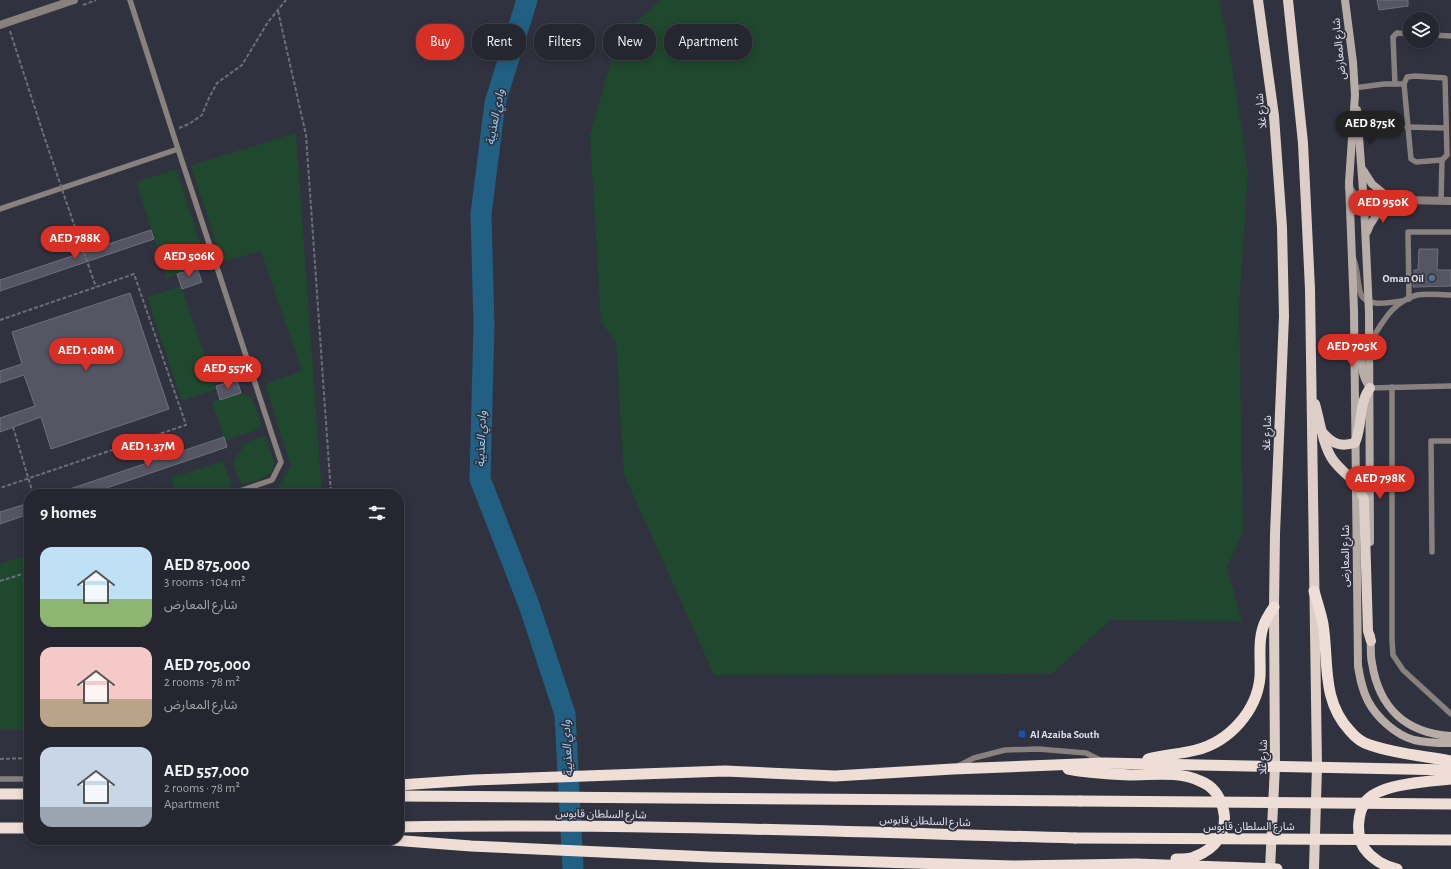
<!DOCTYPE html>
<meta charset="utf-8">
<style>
:root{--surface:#25262f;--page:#2d2e37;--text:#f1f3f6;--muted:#a3a5aa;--line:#42434b;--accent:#d93025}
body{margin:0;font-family:"Alegreya Sans","Noto Sans Arabic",sans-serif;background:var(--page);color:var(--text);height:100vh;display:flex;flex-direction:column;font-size:15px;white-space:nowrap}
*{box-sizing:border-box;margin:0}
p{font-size:13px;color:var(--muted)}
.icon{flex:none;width:22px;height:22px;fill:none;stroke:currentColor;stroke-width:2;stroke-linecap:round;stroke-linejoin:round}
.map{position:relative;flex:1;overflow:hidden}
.details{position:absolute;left:24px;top:489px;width:380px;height:356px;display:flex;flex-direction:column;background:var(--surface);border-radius:16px;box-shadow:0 2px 10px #0003,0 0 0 1px var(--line)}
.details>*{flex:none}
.hud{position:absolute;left:416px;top:24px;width:380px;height:36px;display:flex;gap:8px}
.controls{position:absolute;left:1403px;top:12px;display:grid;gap:8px}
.controls a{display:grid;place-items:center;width:36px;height:36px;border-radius:50%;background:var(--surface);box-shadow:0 2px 10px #0003,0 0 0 1px var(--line);font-size:20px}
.price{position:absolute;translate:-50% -34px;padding:0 9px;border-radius:14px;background:var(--accent);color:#fff;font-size:13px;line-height:26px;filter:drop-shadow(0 1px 2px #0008)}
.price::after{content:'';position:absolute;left:50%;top:24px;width:12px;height:9px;margin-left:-6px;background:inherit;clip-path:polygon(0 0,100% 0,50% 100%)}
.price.on{background:#222;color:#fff}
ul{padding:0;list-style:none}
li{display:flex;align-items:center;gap:12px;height:100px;padding:0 16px}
li span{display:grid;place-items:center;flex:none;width:112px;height:80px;border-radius:12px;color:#555}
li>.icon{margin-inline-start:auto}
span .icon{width:48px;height:48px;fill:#fffc;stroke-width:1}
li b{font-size:17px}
h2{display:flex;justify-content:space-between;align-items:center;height:48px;padding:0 16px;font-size:17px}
.tag{padding:0 14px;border-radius:16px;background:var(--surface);box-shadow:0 2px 10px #0003,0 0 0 1px var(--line);font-size:14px;line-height:36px}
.tag.on{background:var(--accent);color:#fff}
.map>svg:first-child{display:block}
.green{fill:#1f482e}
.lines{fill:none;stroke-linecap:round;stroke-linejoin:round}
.river{stroke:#215f83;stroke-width:21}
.building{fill:#545664;stroke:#6e707f}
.path{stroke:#6d6e7a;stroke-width:2;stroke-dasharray:4 2;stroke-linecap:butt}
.service{stroke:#88817d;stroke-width:5.5}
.tertiary{stroke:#88817d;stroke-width:8}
.secondary{stroke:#b8ada7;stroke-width:8}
.primary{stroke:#ddcfc7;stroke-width:10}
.trunk{stroke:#eeded6;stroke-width:11}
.path-bridge{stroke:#6d6e7a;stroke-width:2;stroke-dasharray:4 2;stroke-linecap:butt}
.trunk-bridge{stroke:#eeded6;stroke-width:11}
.service-dot{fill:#5c6f8a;stroke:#31323f;stroke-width:1.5}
.transit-dot{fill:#1a4fb4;stroke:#31323f;stroke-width:1.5}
.labels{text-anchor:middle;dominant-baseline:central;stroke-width:3.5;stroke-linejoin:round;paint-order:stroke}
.street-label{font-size:11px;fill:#e0e1ea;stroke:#31323f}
.poi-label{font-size:11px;font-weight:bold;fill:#e0e1ea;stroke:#31323f;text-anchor:end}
.water-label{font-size:12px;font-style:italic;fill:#98d3fa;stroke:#31323f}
</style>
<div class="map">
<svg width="1451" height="869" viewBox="0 0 1451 869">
<rect width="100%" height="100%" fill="#31323f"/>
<g class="green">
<path d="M660 0H1219L1230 53 1248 172 1239 307 1243 531 1227 567 1242 621 1110 620 1052 674 714 675 624 474 616 343 601 322 590 135 617 40Z"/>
<path d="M296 133 322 494H263L277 489 291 466 265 384 302 371 261 251 222 262 191 165Z"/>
<path d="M176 169 205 258 197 268 167 278 136 182Z"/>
<path d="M181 286 216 389 182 401 147 297Z"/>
<path d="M241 393 252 397 262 428 225 441 212 402Z"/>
<path d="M265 436 275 464C272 479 253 481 241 485L233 462 243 447 242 444Z"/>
<path d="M223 461 232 487 212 494H177L171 478Z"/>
<path d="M149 486 151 494H123Z"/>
<path d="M29 554V730H0V564Z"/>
</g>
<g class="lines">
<path class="river" d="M527 0 495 103 481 214 484 325 480 479 529 605 565 714 573 869"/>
</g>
<g class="building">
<path d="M1377 0H1408V6L1379 10Z"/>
<path d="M151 230 154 239 0 291V280Z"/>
<path d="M1419 249H1438L1437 270H1451V286L1413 287 1414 270H1418Z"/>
<path d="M197 268 202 282 182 289 177 274Z"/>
<path d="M130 293 169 409 51 449 41 417 0 432V418L35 406 24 375 0 383V371L22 364 12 332Z"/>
<path d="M237 380 241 393 220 400 216 386Z"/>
<path d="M224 437 227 447 89 494H61V492Z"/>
<path d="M29 503V514L0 524V512Z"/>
</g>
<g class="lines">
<g class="path">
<path d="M83 5 96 0"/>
<path d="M278 11 306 135 331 494"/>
<path d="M10 31 43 133"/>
<path d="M179 128 189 124 202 115 209 98 217 83 242 65 268 22 286 0"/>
<path d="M68 207 96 287"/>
<path d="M0 320 134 274 186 425 0 488"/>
<path d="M13 427 33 494"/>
<path d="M0 581 29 572"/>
<path d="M0 759 29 758"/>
</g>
<g class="service">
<path d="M1432 35 1451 36"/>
<path d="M1415 76 1445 78 1447 155 1442 160 1416 162 1411 159 1404 84 1407 77Z"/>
<path d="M1395 84 1393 37 1397 33 1410 34"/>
<path d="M1354 88 1384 84H1404"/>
<path d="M1407 127 1446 128"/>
<path d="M178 149 281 462 272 480 231 494"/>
<path d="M1441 201 1442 160"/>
<path d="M0 209 178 149 130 0"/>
<path d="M1353 257C1358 269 1357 279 1360 291 1363 308 1388 303 1401 301"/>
<path d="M1409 299 1408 232H1451"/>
<path d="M1370 342C1383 322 1392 302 1417 295 1427 293 1440 295 1451 295"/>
<path d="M1392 387V640L1393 655 1403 670 1451 714"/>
<path d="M1370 388 1451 386"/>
<path d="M1432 552 1431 441H1451"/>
<path d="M958 766 974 758 1005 750 1038 749 1086 753 1102 761"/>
<path d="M0 779H29"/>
</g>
<g class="tertiary">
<path d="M0 25 74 0"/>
<path d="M1349 188C1353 193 1356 200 1362 203 1369 207 1396 203 1404 200"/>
<path d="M1351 213 1354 204 1358 200 1364 198 1393 197 1404 200 1451 201"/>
</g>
<g class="secondary">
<path d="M1345 0 1353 62 1355 95 1349 182 1354 311 1358 666C1360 678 1362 690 1368 701 1377 718 1396 735 1414 740 1426 743 1439 743 1451 743"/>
<path d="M1357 110 1364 204 1369 312 1370 542"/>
<path d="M1363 170 1372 184 1388 197"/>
<path d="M1367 232C1371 220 1379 211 1389 204"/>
<path d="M1357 342C1363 357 1359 374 1370 387"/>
<path d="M1371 636C1371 645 1370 655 1372 663 1379 708 1406 733 1451 736"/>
</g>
<g class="primary">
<path d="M1258 0 1274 116 1282 227 1284 316 1275 534 1274 607 1275 766 1270 869"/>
<path d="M1288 0 1303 143 1310 289 1317 766 1314 869"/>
<path d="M1315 404C1320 421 1323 446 1333 460 1344 475 1358 480 1364 499L1368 631 1371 641"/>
<path d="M1323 433C1333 444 1340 447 1355 443 1363 425 1358 404 1370 388"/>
</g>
<g class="trunk">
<path d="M1314 591C1317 602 1321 613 1323 624 1329 662 1321 700 1350 731 1355 737 1363 743 1370 745 1396 754 1424 756 1451 761"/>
<path d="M1148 759C1163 755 1180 754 1196 750 1229 742 1257 711 1260 677 1261 658 1257 637 1266 620 1268 616 1271 611 1274 607"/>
<path d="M1068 769C1088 773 1110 774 1131 775 1154 775 1179 771 1200 781 1213 786 1219 795 1223 808 1229 831 1216 849 1194 857 1189 859 1182 859 1176 859"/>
<path d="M399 785 473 780 725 771 835 776 953 769 1104 763 1451 770"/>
<path d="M0 794H29"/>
<path d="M399 796 1080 801"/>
<path d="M399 827C624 823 850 832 1075 838"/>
<path d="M0 828H29"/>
<path d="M392 840 471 846 710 857 1013 866 1136 864 1277 869"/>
<path d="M1397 869C1384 866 1372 859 1364 848 1356 835 1357 813 1366 801 1370 796 1376 793 1381 791 1398 783 1432 781 1451 779"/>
</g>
<path class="path-bridge" d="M43 133 68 207"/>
<g class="trunk-bridge">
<path d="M1080 801 1451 804"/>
<path d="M1075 838 1451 840"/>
</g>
</g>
<circle class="service-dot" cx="1432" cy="278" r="4"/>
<rect class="transit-dot" x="1018" y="730" width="8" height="8" rx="2"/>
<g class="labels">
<g class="street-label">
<text transform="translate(1339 49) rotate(-96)">شارع المعارض</text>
<text transform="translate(1261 111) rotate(-96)">شارع غلا</text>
<text transform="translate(1267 433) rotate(-88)">شارع غلا</text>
<text transform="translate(1345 556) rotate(-90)">شارع المعارض</text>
<text transform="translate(1263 757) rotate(-89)">شارع غلا</text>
<text transform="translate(601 814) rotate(1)">شارع السلطان قابوس</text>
<text transform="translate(925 821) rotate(2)">شارع السلطان قابوس</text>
<text x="1249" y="826">شارع السلطان قابوس</text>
</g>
<g class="poi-label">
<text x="1424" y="278">Oman Oil</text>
<text x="1030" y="734" text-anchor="start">Al Azaiba South</text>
</g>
<g class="water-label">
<text transform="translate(495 117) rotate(-79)">وادي العذيبة</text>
<text transform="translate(481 439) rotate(-88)">وادي العذيبة</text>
<text transform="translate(567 748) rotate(-93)">وادي العذيبة</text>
</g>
</g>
</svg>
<div class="controls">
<a><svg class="icon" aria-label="layers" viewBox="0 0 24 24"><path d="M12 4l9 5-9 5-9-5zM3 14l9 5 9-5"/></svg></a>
</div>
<b class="price on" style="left:1370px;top:145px">AED 875K</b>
<b class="price" style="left:1383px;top:224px">AED 950K</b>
<b class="price" style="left:75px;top:260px">AED 788K</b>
<b class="price" style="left:189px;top:278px">AED 506K</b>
<b class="price" style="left:1352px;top:368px">AED 705K</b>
<b class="price" style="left:86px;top:372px">AED 1.08M</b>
<b class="price" style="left:228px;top:390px">AED 557K</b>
<b class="price" style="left:148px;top:468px">AED 1.37M</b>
<b class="price" style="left:1380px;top:500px">AED 798K</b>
<div class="hud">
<a class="tag on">Buy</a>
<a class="tag">Rent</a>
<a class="tag">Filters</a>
<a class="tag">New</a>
<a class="tag">Apartment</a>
</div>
<section class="details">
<h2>9 homes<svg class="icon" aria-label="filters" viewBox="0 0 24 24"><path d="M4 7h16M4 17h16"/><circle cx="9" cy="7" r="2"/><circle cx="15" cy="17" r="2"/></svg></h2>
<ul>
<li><span style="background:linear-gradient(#bfe0f5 65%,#8fb573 0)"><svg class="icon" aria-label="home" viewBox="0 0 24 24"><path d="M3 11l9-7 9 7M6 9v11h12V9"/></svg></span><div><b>AED 875,000</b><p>3 rooms · 104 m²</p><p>شارع المعارض</p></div></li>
<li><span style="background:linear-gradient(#f6c9c9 65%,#b9a48a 0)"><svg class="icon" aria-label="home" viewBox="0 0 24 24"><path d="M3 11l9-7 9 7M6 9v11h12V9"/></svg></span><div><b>AED 705,000</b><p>2 rooms · 78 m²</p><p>شارع المعارض</p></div></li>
<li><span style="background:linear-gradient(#c9d6e8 75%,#9aa5b1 0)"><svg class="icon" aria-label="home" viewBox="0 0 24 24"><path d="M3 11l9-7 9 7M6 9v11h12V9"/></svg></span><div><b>AED 557,000</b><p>2 rooms · 78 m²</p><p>Apartment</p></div></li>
</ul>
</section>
</div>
